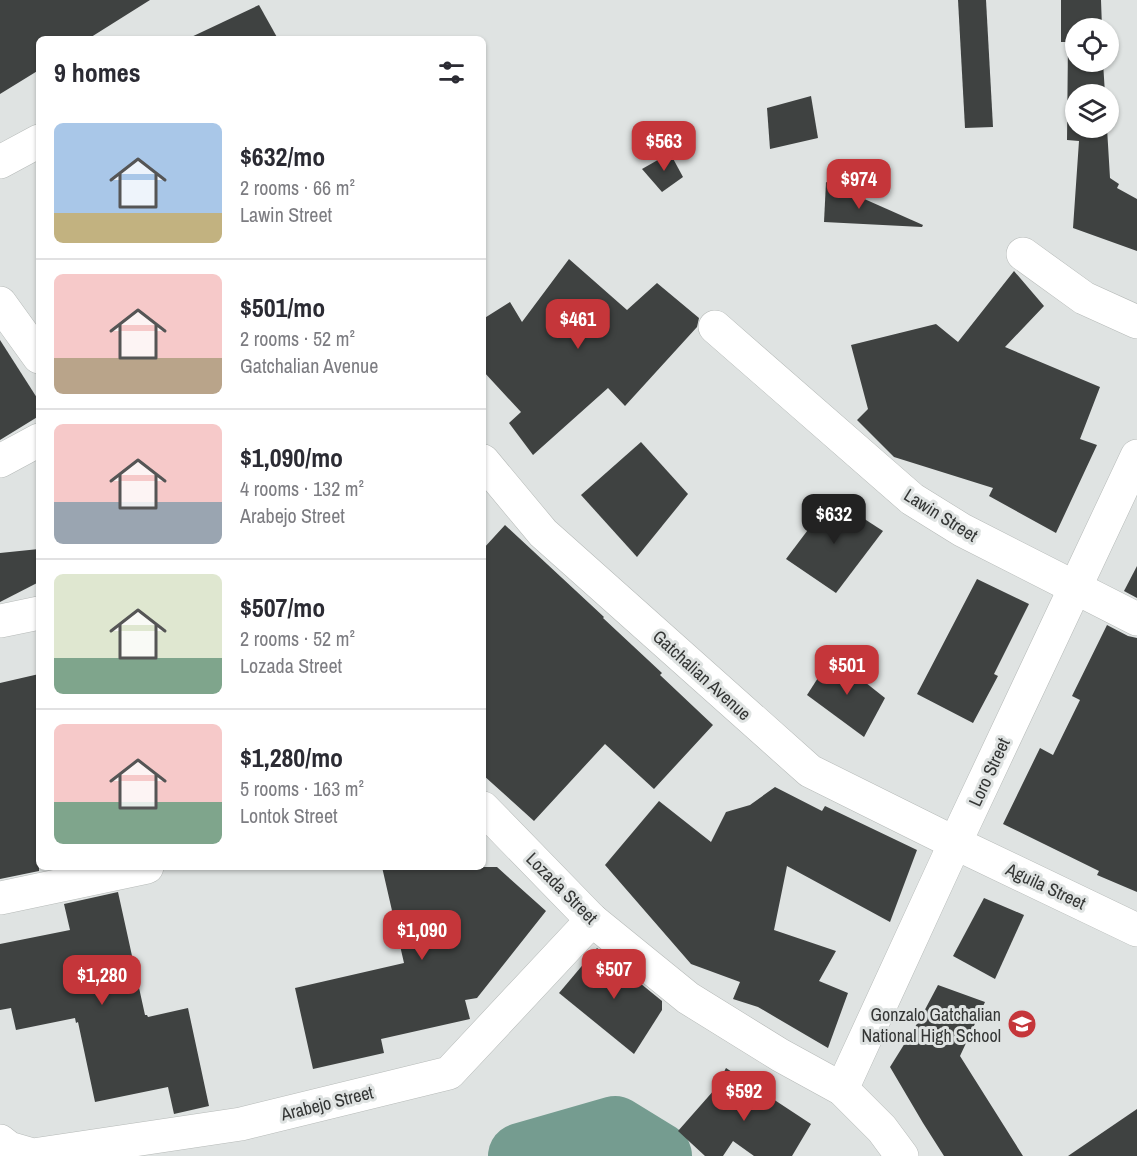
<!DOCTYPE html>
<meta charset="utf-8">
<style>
:root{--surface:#fff;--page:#f7f7f7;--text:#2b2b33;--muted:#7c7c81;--line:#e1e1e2;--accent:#c5363a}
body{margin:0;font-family:"Archivo Narrow",sans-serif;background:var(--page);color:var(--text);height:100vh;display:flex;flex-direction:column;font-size:22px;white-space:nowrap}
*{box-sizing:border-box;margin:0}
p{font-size:20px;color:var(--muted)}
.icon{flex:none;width:33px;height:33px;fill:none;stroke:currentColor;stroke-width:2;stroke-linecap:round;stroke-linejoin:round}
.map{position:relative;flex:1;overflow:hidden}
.side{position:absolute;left:36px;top:36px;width:450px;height:834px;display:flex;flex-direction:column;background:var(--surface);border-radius:9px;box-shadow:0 2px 4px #0004}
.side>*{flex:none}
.tools{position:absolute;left:1065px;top:18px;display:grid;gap:12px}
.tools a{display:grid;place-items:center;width:54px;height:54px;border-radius:50%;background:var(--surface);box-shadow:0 2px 4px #0004;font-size:30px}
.price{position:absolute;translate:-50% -51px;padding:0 14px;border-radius:12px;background:var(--accent);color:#fff;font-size:20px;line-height:39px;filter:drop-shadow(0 2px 3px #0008)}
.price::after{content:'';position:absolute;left:50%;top:36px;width:18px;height:14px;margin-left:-9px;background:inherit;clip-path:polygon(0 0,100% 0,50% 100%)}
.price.selected{background:#222;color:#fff}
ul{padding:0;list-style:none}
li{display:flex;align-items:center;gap:18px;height:150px;padding:0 18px}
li+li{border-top:2px solid var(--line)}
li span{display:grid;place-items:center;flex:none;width:168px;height:120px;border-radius:9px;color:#555}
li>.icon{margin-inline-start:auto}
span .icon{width:72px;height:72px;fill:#fffc;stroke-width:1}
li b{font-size:26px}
h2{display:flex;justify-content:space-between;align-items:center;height:72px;padding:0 18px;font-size:26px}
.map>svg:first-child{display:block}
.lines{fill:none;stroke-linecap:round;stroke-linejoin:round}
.river{stroke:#759c90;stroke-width:66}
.building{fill:#3f4241}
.minor-casing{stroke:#b6bab8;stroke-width:34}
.minor{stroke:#fff;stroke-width:33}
.labels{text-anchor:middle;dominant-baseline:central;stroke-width:6;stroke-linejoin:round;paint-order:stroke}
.street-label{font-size:18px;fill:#343635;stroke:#dfe3e2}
.poi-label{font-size:18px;fill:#343635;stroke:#dfe3e2;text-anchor:end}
</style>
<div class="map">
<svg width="1137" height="1156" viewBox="0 0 1137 1156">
<rect width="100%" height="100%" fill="#dfe3e2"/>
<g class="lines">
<path class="river" d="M521 1156 615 1129 659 1156"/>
</g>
<g class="building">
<path d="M0 0H150L88 39H39V70L0 94Z"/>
<path d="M958 0H986L993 127 965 128Z"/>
<path d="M1061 0H1101L1102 28H1076V62H1103L1105 94H1076V128H1107L1110 178 1119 184 1117 188 1137 199V251L1073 228 1079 141 1067 140 1068 42H1061Z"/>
<path d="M259 5 278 39H187Z"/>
<path d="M811 96 818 138 770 149 767 108Z"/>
<path d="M670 153 683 177 662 192 642 169Z"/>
<path d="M826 182 923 225 922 227 824 222Z"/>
<path d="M569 259 627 310 657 283 699 318 697 327 625 406 608 388 533 455 509 423 521 412 483 371V319L510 302 522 322Z"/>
<path d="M1014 271 1044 306 1005 347 1100 387 1080 439 1097 445 1056 533 989 496 993 488 894 457 857 420 868 409 851 345 936 324 958 342Z"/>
<path d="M0 340 39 401V416L0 440Z"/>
<path d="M641 442 688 494 637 557 581 495Z"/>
<path d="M832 498 883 531 836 593 786 559Z"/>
<path d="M505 525 604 617 603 618 662 673 660 675 713 725 654 789 605 744 534 821 483 775V549Z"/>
<path d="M39 549V582L0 602V553Z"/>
<path d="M1137 566V598L1124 591Z"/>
<path d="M977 579 1029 604 994 674 998 676 973 723 917 694Z"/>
<path d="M1107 625 1128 636 1137 638V892L1097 875 1099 871 1003 824 1040 748 1053 755 1080 700 1072 696Z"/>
<path d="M832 656 885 698 864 737 807 695Z"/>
<path d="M39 674V871L0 879V683Z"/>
<path d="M775 787 822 811 825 806 917 850 890 922 787 866 774 930 836 951 819 981 848 993 828 1048 758 1007 733 999 740 982 691 964 605 865 659 801 711 842 726 812 750 805Z"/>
<path d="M382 867H497L546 911 477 998 465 1000 470 1019 381 1039 384 1053 313 1069 295 988 404 963Z"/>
<path d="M118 892 145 1015H147L148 1017 188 1008 209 1106 174 1114 168 1087 95 1102 78 1022 76 1023 75 1018 16 1030 11 1008 0 1010V944L70 930 64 904Z"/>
<path d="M984 898 1024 915 995 979 953 956Z"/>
<path d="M597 948 662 1001V1010L634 1054 559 993Z"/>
<path d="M938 985 985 1002 960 1056 1023 1156H944L923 1123 890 1067 920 1019Z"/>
<path d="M726 1068 811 1124 792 1156H754L733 1141 723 1156H705L678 1131 715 1089Z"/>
<path d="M1137 1109V1156H1068Z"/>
</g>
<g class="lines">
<g class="minor-casing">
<g id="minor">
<path d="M0 162 39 141"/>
<path d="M1023 254 1084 298 1137 322"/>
<path d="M0 303 39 357"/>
<path d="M715 327 912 499 962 530 1137 619"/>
<path d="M0 461 39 440"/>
<path d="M483 461 543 533 810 771 955 843 1137 930"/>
<path d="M0 621 39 613"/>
<path d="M483 808 592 920 688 998 780 1055 842 1089 882 1129 902 1156"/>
<path d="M0 898 147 867"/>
<path d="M842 1089 955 843 1137 456"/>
<path d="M0 1141 9 1148 33 1155 241 1124 449 1073 592 920"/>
</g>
</g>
<use href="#minor" class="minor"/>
</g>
<defs>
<g id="school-disc" transform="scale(1.5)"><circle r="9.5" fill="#c5363a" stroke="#dfe3e2"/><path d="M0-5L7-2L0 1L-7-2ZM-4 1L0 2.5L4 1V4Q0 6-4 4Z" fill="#fff"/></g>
</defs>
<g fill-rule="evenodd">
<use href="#school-disc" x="1022" y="1024"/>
</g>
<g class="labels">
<g class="street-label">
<text transform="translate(941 515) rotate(32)">Lawin Street</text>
<text transform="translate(702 675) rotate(42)">Gatchalian Avenue</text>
<text transform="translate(989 772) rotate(-65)">Loro Street</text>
<text transform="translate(1046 886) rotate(25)">Aguila Street</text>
<text transform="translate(562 888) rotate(45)">Lozada Street</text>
<text transform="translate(327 1103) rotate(-14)">Arabejo Street</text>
</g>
<g class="poi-label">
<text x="1001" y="1014">Gonzalo Gatchalian<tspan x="1001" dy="21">National High School</tspan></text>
</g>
</g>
</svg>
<div class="tools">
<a><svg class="icon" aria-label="locate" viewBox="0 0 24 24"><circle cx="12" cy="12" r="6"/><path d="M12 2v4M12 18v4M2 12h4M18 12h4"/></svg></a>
<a><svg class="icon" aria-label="layers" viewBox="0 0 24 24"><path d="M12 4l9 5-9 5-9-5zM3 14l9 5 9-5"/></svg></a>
</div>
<b class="price" style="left:664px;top:172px">$563</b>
<b class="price" style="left:859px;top:210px">$974</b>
<b class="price" style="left:578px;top:350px">$461</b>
<b class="price selected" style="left:834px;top:545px">$632</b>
<b class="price" style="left:847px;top:696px">$501</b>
<b class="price" style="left:422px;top:961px">$1,090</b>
<b class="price" style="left:614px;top:1000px">$507</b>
<b class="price" style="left:102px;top:1006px">$1,280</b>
<b class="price" style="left:744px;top:1122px">$592</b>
<section class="side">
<h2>9 homes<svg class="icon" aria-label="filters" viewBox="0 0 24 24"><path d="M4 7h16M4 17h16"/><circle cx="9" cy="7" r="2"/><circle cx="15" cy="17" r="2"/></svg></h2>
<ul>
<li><span style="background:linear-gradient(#a9c7e8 75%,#c2b280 0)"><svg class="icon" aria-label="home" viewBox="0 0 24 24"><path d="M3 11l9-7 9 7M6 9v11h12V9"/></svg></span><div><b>$632/mo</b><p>2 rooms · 66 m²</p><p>Lawin Street</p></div></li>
<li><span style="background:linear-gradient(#f6c9c9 70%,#b9a48a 0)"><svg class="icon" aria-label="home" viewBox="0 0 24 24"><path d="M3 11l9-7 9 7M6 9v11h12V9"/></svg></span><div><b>$501/mo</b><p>2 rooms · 52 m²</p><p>Gatchalian Avenue</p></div></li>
<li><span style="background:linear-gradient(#f6c9c9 65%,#9aa5b1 0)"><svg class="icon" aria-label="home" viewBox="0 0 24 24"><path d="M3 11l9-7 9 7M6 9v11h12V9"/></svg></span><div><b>$1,090/mo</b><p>4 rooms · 132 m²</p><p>Arabejo Street</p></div></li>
<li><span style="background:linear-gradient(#dfe7d0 70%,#7fa58c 0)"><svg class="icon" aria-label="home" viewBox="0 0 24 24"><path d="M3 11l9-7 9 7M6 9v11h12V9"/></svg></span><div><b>$507/mo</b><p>2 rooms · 52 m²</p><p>Lozada Street</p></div></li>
<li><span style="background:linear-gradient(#f6c9c9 65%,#7fa58c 0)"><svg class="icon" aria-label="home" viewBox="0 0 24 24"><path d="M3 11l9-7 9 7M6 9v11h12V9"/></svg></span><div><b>$1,280/mo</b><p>5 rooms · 163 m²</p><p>Lontok Street</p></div></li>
</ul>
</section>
</div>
